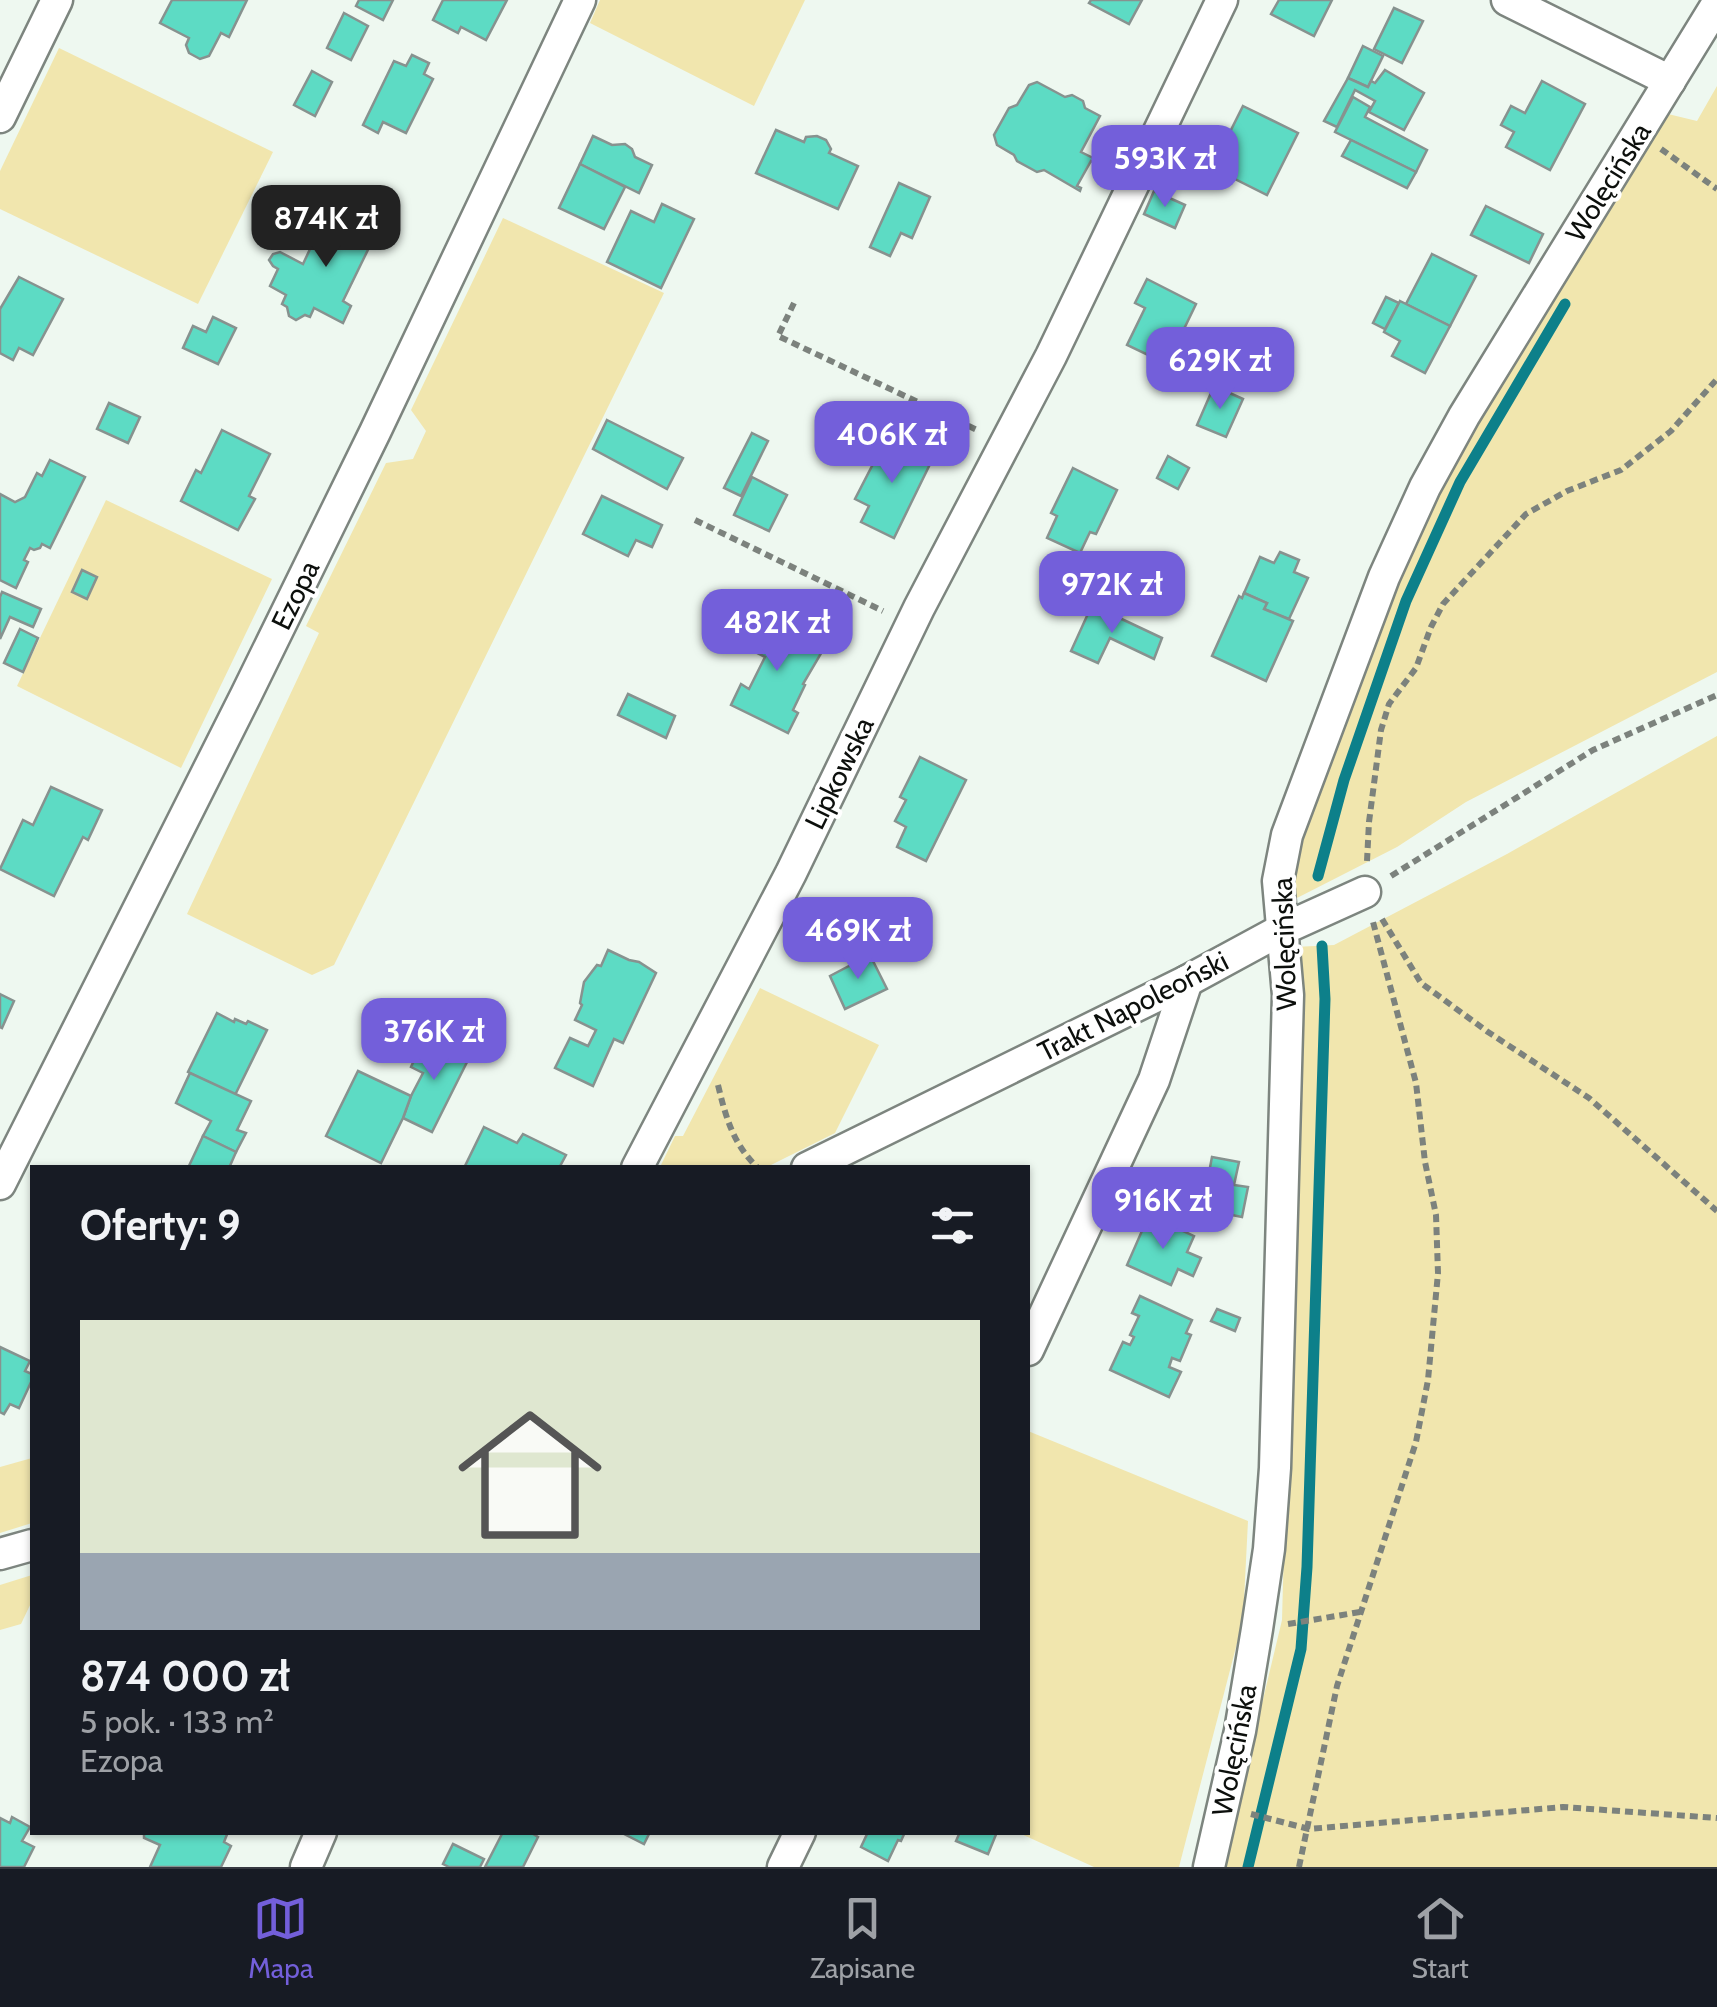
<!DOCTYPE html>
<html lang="pl">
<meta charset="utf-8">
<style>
:root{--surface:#171b24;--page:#20242c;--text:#f1f3f6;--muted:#9ea1a6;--line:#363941;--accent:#735fda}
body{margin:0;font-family:Cabin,sans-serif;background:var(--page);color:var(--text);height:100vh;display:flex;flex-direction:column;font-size:38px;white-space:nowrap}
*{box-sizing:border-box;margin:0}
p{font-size:32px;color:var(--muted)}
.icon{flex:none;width:55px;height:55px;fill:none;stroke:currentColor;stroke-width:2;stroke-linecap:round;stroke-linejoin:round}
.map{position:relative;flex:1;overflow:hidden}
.drawer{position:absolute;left:30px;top:1165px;width:1000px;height:670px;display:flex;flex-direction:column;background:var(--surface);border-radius:0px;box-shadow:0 2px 8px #0004}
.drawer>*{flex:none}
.price{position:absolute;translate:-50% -85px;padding:0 22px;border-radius:20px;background:var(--accent);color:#fff;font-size:32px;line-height:65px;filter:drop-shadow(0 2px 5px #0008)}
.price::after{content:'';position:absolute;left:50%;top:60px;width:30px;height:22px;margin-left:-15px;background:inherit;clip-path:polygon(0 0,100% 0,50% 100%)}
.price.current{background:#222;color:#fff}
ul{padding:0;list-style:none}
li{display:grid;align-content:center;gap:20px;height:530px;padding:0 50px}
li+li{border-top:2px solid var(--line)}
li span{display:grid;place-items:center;height:310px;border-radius:0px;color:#555}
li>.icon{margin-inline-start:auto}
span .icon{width:180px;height:180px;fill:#fffc;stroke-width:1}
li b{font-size:42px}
h2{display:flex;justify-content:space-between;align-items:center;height:120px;padding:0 50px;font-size:42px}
.tab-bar{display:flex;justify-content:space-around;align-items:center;height:140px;border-top:2px solid var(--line);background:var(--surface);font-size:28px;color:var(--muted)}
.tab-bar a{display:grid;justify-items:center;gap:5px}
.tab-bar .current{color:var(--accent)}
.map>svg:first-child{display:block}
.green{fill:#f1e6ae}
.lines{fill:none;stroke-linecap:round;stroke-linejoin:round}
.stream{stroke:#0d808a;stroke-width:11}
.building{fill:#5ddbc4;stroke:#87928f;stroke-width:2.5}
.minor-casing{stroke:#7d857f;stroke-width:35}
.path{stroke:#7c827d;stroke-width:6;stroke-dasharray:8 5;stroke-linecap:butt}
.minor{stroke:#fff;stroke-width:30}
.labels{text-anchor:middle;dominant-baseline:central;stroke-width:8;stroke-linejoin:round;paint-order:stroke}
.street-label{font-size:28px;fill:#0c0f0c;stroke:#fff}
</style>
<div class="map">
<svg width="1717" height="1867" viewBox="0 0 1717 1867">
<rect width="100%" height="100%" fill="#eef8f0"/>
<g class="green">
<path d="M600 0H805L754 106 590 23Z"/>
<path d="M59 48 273 152 198 304 0 209V171Z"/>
<path d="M1717 86V672L1466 802 1397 847 1295 899V842L1435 492 1532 329 1668 114 1697 121Z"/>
<path d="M503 218 664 293 334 965 312 975 187 914 319 633 306 626 386 463 413 459 426 431 411 410Z"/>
<path d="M106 500 272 579 181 768 17 686Z"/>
<path d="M1717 736V1867H1223L1282 1620 1295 1149V947L1334 945 1507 854Z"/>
<path d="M760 988 879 1045 835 1133 767 1167H660L675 1136H683Z"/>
<path d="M1028 1431 1248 1521 1243 1620 1179 1867H1094L1019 1833 1028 1832Z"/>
<path d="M32 1458V1523L0 1533V1467Z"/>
<path d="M32 1575V1601L21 1624 0 1630V1585Z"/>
</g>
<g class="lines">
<g class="stream">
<path d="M1318 876 1344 780 1406 601 1460 482 1565 304"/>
<path d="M1248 1867 1301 1649 1307 1567 1325 999 1322 946"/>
</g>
</g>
<g class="building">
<path d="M172 0H247L229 37 221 33 209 56 200 59 189 53 186 45 189 38 160 23Z"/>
<path d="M359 0H393L383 20 356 6Z"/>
<path d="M443 0H507L486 40 461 27 458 33 433 20Z"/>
<path d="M1091 0H1142L1129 24 1089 3Z"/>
<path d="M1279 0H1332L1314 36 1271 14Z"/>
<path d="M1394 8 1423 21 1402 63 1374 49Z"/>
<path d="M344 13 368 26 351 60 327 48Z"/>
<path d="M1363 46 1383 56 1368 87 1348 78Z"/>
<path d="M412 55 429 63 424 74 433 79 406 133 383 122 378 133 363 125 394 61 406 66Z"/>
<path d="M1385 70 1424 93 1404 130 1369 112 1375 101 1355 90 1337 127 1324 121 1348 78 1368 87 1371 81 1375 83Z"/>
<path d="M312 71 332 82 315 116 294 105Z"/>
<path d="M1542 81 1585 104 1550 170 1506 147 1514 132 1501 125 1511 106 1525 113Z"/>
<path d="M1037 82 1065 97 1072 95 1083 101 1085 108 1100 116 1081 152 1097 160 1095 163 1091 161 1077 186 1081 188 1080 191 1044 170 1037 172 1017 161 1014 155 997 145 994 135 1009 108 1017 105 1029 85Z"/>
<path d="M1353 97 1370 107 1365 117 1427 150 1416 172 1335 132Z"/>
<path d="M1243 106 1298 133 1267 195 1219 171 1235 142 1227 138Z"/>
<path d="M776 130 804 142 806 137 817 136 826 140 831 149 829 153 858 166 838 209 756 173Z"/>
<path d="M593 136 612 145 625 144 632 149 635 157 652 165 639 193 580 164Z"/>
<path d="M1351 140 1416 172 1407 188 1342 156Z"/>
<path d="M580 164 625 187 604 229 559 208Z"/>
<path d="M899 183 930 197 912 238 901 233 890 256 870 247Z"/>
<path d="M1154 191 1185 205 1175 228 1144 214Z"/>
<path d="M662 204 694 219 661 288 607 262 631 211 654 222Z"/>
<path d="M351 206 382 221 343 301 351 306 343 323 314 308 310 317 305 315 296 320 289 316 287 307 282 304 286 295 270 286 278 269 273 266 269 260 273 254 280 252 303 264 311 247 330 256 336 243 333 242Z"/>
<path d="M1486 206 1543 234 1529 263 1471 235Z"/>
<path d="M1432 254 1476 276 1450 326 1406 304Z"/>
<path d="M19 277 63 299 33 355 19 348 13 360 0 353V309Z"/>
<path d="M1147 279 1196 304 1167 364 1127 345 1145 308 1135 303Z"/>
<path d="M1386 297 1399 303 1385 329 1373 323Z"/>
<path d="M1400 301 1450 326 1425 373 1392 356 1400 341 1384 332Z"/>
<path d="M213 317 236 328 218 364 183 348 193 326 206 332Z"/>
<path d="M1214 386 1243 399 1226 437 1197 425Z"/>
<path d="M109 403 140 417 128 443 97 429Z"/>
<path d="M607 420 683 458 667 489 593 449Z"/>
<path d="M222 430 270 454 249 496 255 499 238 530 181 501 196 470 201 473Z"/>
<path d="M752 433 768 441 741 496 724 488Z"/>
<path d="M887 437 932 460 894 538 861 522 869 506 855 499Z"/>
<path d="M1168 456 1189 468 1178 489 1157 478Z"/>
<path d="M50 460 85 477 50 548 42 544 40 548 34 550 30 548 24 560 28 562 16 588 0 580V494L15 502 25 497 37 473 42 476Z"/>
<path d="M1073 468 1117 490 1096 534 1090 532 1080 553 1047 538 1057 516 1051 513Z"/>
<path d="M752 477 787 495 769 531 734 515Z"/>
<path d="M602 496 662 525 652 547 636 540 628 556 583 534Z"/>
<path d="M1280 552 1299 560 1294 572 1308 578 1289 619 1264 609 1267 603 1244 593 1260 557 1274 563Z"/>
<path d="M82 570 97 577 87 599 72 592Z"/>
<path d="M2 592 41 609 33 627 10 617 0 639V597Z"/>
<path d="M1244 593 1267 603 1264 609 1293 621 1266 681 1212 656 1239 596 1242 598Z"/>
<path d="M1092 605 1162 638 1154 659 1110 638 1098 663 1071 651Z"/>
<path d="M758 617 781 629 787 626 800 633 802 639 823 650 803 684 805 685 793 710 798 713 788 733 731 705 741 684 749 689 765 657 744 646Z"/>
<path d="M20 629 38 638 23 672 4 663Z"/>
<path d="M628 694 675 716 666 738 618 715Z"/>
<path d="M920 757 966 780 926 861 897 847 906 827 895 821 906 800 900 797Z"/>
<path d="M51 787 102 810 88 840 83 837 54 896 0 869 23 820 33 825Z"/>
<path d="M608 950 629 960 639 962 656 973 623 1043 614 1039 593 1086 555 1068 570 1038 588 1046 596 1030 575 1020 582 1005 580 1003 584 982 597 965 601 966Z"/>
<path d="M870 955 887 989 845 1009 830 976Z"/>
<path d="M0 994 14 1001 2 1028 0 1027Z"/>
<path d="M459 1004 489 1018 475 1049 445 1034Z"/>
<path d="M428 1012 445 1020 436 1037 419 1028Z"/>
<path d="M217 1013 234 1022 235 1019 246 1024 248 1021 267 1030 235 1095 188 1072Z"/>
<path d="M425 1037 469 1058 432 1132 403 1118 411 1096 423 1073 411 1067Z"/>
<path d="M358 1071 411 1096 403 1118 381 1163 326 1136Z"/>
<path d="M190 1073 251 1101 237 1130 246 1133 236 1152 203 1136 211 1121 176 1103Z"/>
<path d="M484 1127 517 1143 523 1134 566 1155 559 1168H464Z"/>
<path d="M203 1136 236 1152 229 1168H188Z"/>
<path d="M1212 1157 1239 1162 1234 1185 1248 1187 1242 1217 1202 1209Z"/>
<path d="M1149 1215 1194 1236 1187 1252 1201 1258 1193 1276 1178 1269 1171 1285 1127 1265Z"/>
<path d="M1140 1296 1192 1320 1186 1333 1191 1335 1180 1361 1172 1358 1169 1367 1181 1372 1169 1397 1110 1370 1123 1342 1130 1345 1134 1337 1130 1335 1139 1316 1132 1313Z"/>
<path d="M1217 1309 1240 1318 1235 1331 1211 1321Z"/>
<path d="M0 1347 30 1361 25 1371 32 1374V1380L19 1408 10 1404 4 1414 0 1412Z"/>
<path d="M12 1817 30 1827 22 1841 34 1847 24 1867H0V1818L10 1823Z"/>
<path d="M228 1832 224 1842 231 1846 221 1867H150L160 1845 144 1838V1832Z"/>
<path d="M503 1832H530L538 1837 523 1867H485Z"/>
<path d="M620 1832H650L644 1844Z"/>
<path d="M868 1832H905L901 1841 898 1840 888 1861 861 1847Z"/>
<path d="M960 1832H997L988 1854 956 1841Z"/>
<path d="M453 1844 484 1859 480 1867H449L443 1864Z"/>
</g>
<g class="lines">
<g class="minor-casing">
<g id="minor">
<path d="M1507 0 1670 81"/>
<path d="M0 117 57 0"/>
<path d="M637 1168 791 873 919 608 1051 356 1222 0"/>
<path d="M807 1168 1187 981 1281 930 1365 892"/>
<path d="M0 1184 246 695 375 432 580 0"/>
<path d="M1028 1350 1154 1080 1187 981"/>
<path d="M0 1554 32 1545"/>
<path d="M306 1867 321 1832"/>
<path d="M783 1867 800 1832"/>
<path d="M1209 1867 1240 1731 1257 1629 1269 1549 1275 1468 1288 995 1278 881 1287 835 1384 577 1425 487 1464 416 1717 4"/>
</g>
</g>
<g class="path">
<path d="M1661 149 1717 189"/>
<path d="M794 303 778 336 977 430"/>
<path d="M695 520 883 611"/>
<path d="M1367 861 1369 822 1381 730 1389 704 1416 668 1431 627 1443 604 1526 514 1567 491 1621 470 1671 431 1717 379"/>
<path d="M1391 876 1593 750 1717 695"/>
<path d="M1382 919 1421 983 1488 1032 1589 1098 1717 1211"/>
<path d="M718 1085C726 1118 733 1144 758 1168"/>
<path d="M1288 1624 1360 1612"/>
<path d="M1251 1814 1309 1829 1563 1807 1717 1818"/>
<path d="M1299 1867 1337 1686 1416 1442 1428 1380 1438 1273 1436 1215 1425 1162 1416 1083 1373 922"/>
</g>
<use href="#minor" class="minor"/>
</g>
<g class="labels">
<g class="street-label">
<text transform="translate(1608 182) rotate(-58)">Wolęcińska</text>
<text transform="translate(295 595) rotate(-64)">Ezopa</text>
<text transform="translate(839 773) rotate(-64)">Lipkowska</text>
<text transform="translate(1284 944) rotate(-92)">Wolęcińska</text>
<text transform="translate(1133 1006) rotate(-27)">Trakt Napoleoński</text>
<text transform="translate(1234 1750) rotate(-79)">Wolęcińska</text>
</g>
</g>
</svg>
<b class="price" style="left:1165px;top:210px">593K zł</b>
<b class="price current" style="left:326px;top:270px">874K zł</b>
<b class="price" style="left:1220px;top:412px">629K zł</b>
<b class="price" style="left:892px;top:486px">406K zł</b>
<b class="price" style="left:1112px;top:636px">972K zł</b>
<b class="price" style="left:777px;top:674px">482K zł</b>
<b class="price" style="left:858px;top:982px">469K zł</b>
<b class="price" style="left:434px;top:1083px">376K zł</b>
<b class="price" style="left:1163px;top:1252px">916K zł</b>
<section class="drawer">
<h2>Oferty: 9<svg class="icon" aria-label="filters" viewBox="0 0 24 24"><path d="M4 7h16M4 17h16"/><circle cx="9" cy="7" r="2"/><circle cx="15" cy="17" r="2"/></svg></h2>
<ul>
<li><span style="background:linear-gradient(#dfe7d0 75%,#9aa5b1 0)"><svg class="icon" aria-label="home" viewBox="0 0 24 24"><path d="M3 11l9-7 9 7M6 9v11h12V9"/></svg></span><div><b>874 000 zł</b><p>5 pok. · 133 m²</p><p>Ezopa</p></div></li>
</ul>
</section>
</div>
<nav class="tab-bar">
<a class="current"><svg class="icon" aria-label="map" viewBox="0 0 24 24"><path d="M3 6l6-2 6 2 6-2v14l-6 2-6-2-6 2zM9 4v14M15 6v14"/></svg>Mapa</a>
<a><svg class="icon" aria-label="saved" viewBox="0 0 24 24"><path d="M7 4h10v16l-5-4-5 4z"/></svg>Zapisane</a>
<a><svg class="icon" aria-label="home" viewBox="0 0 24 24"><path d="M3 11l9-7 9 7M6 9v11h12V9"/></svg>Start</a>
</nav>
